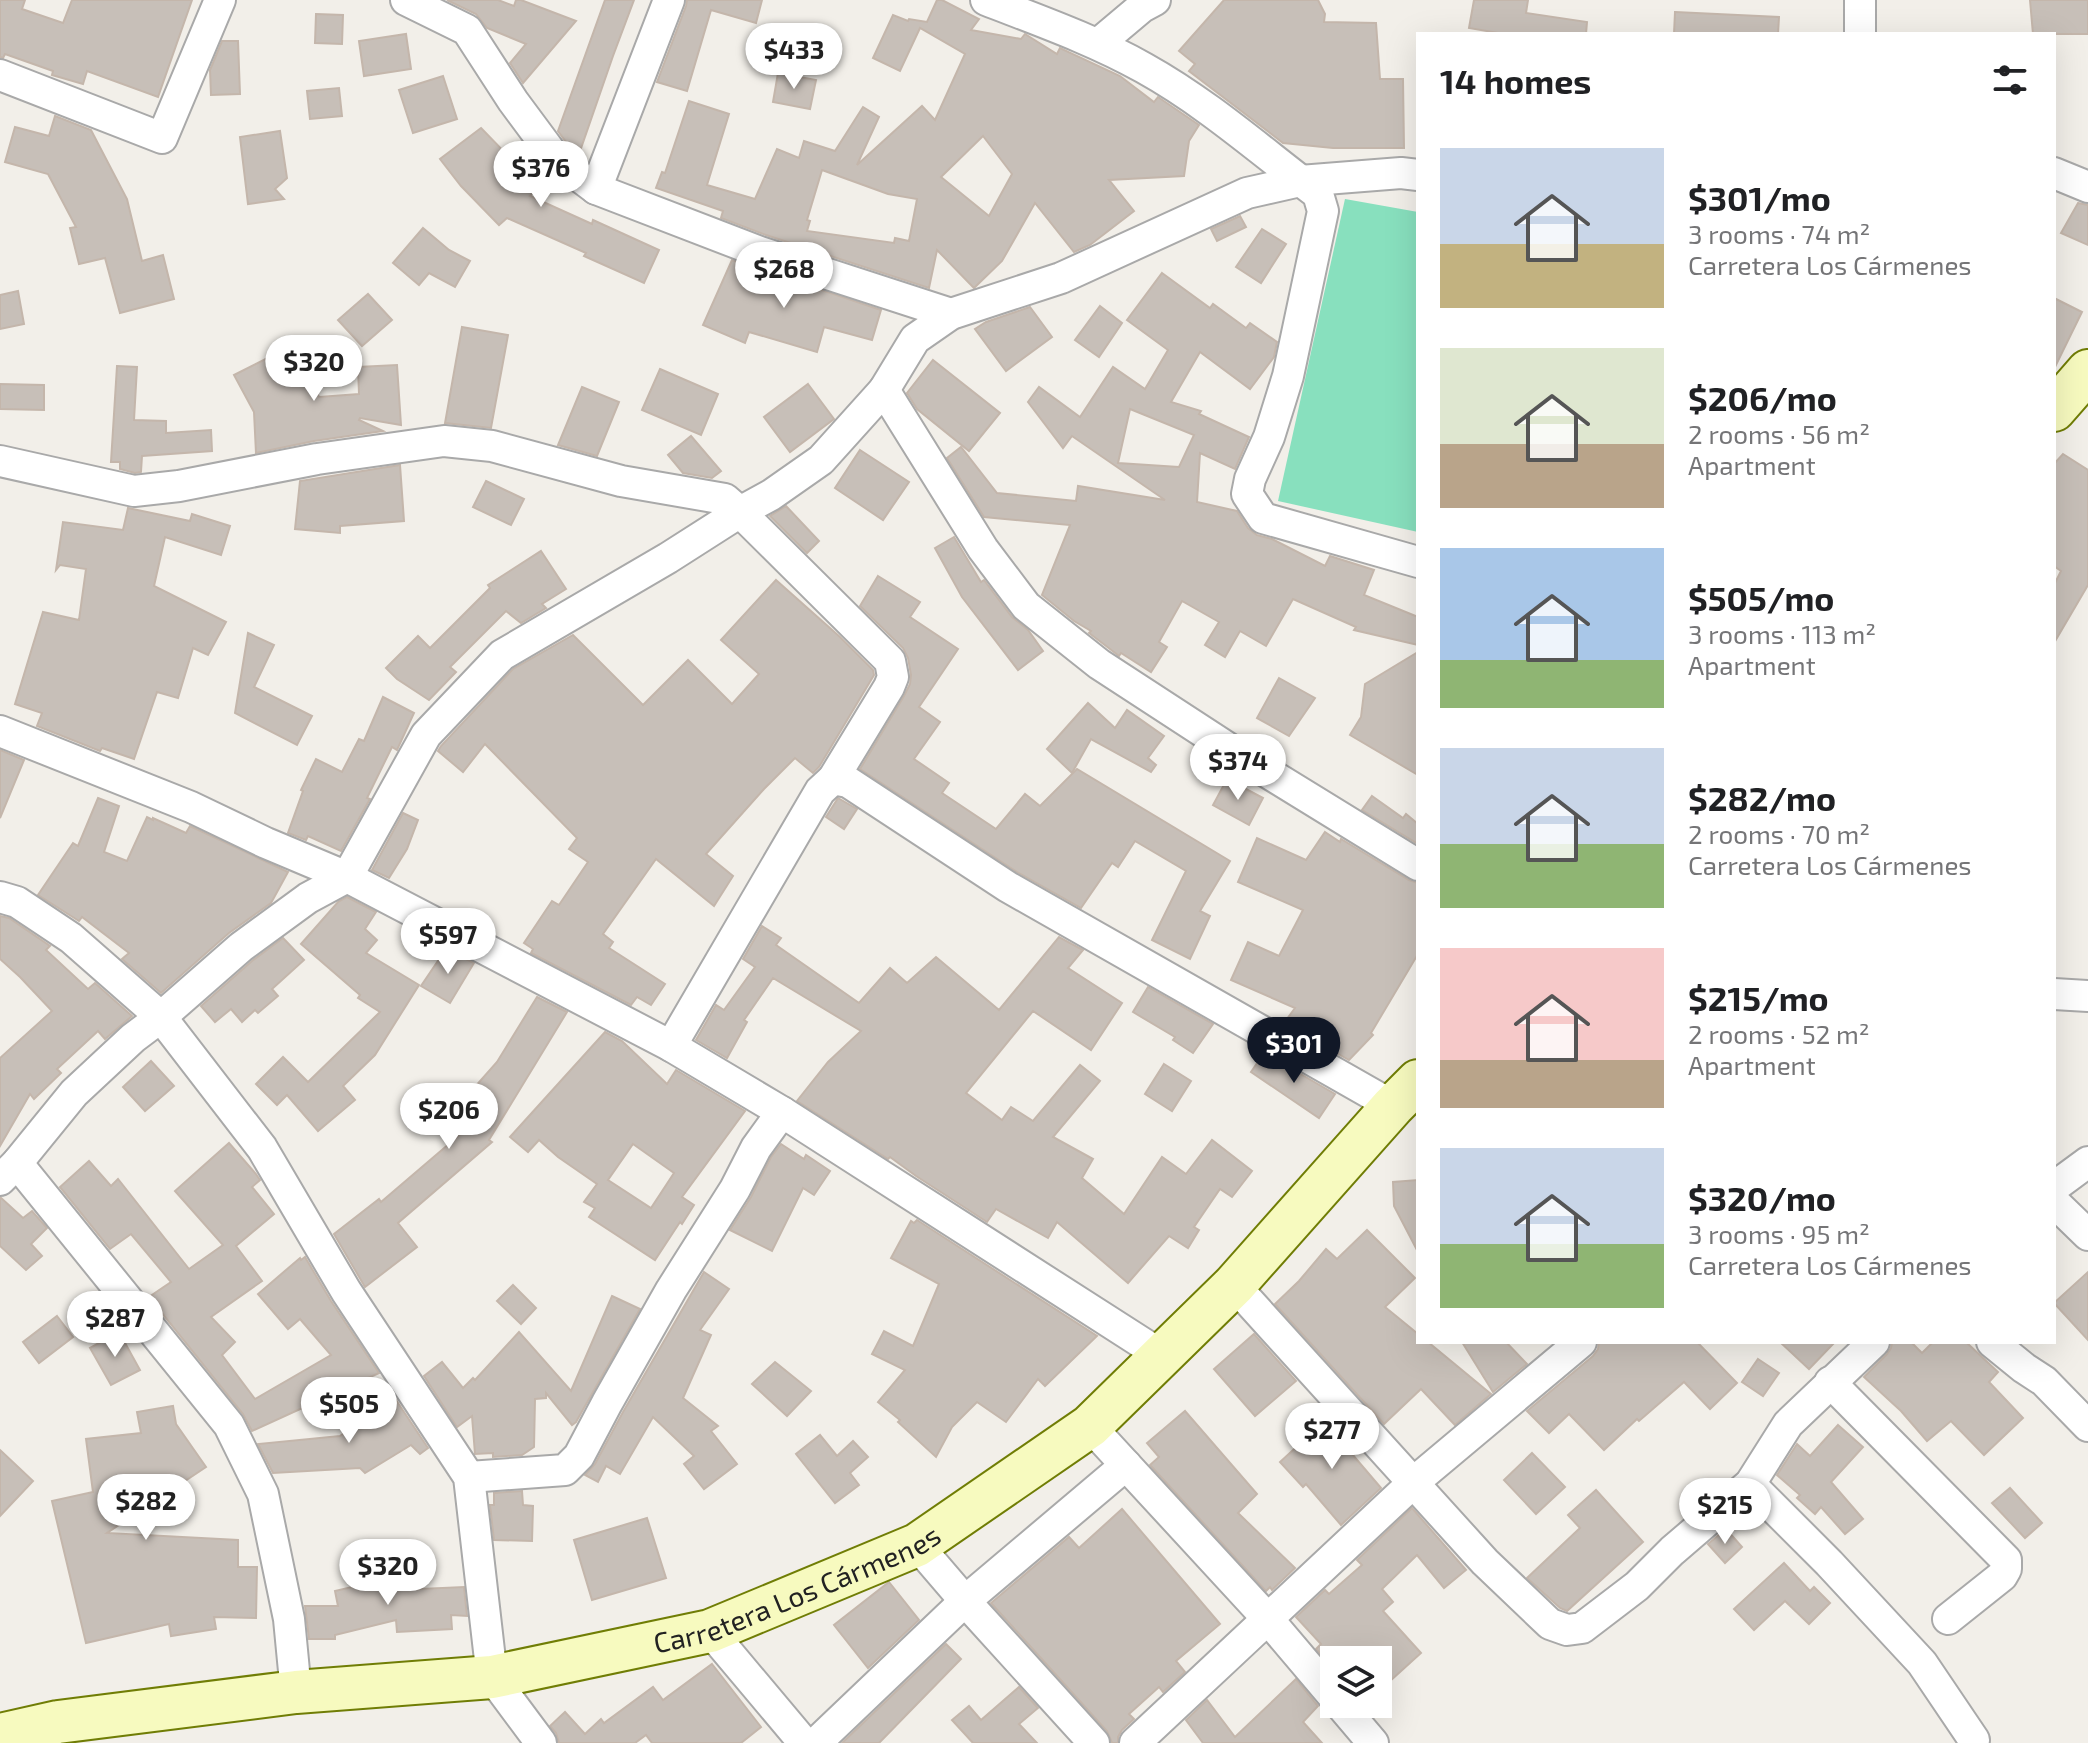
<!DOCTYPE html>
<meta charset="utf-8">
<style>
:root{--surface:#fff;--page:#f2f2f2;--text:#202124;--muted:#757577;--accent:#111827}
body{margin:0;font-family:"Exo 2",sans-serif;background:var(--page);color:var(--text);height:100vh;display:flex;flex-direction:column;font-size:30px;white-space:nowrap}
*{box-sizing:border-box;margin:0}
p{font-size:26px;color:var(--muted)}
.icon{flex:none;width:44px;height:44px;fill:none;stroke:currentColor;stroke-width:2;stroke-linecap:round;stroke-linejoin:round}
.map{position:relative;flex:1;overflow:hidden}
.sheet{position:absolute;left:1416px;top:32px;width:640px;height:1312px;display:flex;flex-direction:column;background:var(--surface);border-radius:0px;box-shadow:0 8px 32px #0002}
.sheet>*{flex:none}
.fabs{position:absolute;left:1320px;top:1646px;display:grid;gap:16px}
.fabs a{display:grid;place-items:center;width:72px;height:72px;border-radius:0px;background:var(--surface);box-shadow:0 8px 32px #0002;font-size:40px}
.price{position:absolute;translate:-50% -68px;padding:0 18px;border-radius:28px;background:#fff;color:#222;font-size:26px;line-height:52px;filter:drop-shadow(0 2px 4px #0008)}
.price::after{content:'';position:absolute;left:50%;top:48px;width:24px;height:18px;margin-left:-12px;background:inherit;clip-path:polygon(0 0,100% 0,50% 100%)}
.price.active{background:var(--accent);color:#fff}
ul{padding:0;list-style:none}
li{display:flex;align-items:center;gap:24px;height:200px;padding:0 24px}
li span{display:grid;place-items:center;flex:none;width:224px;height:160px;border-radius:0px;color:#555}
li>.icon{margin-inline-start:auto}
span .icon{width:96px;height:96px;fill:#fffc;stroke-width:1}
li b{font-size:34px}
h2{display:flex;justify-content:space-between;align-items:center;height:96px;padding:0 24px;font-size:34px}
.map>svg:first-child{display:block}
.pitch{fill:#88e0be}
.building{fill:#c7bfb8;stroke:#c4b6ab;stroke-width:2;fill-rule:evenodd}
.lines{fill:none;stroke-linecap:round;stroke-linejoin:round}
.street-casing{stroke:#a9a9a9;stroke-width:34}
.secondary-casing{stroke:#707d05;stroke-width:46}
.street{stroke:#fff;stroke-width:30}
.secondary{stroke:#f7fabf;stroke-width:42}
.labels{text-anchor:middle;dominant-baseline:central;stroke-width:8;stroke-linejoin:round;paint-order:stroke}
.street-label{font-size:28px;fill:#222;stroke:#fff}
</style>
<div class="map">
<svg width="2088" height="1743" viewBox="0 0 2088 1743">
<rect width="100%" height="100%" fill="#f2efe9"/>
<path class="pitch" d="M1345 199 1418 212V532L1278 501Z"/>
<g class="building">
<path d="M0 0H25L22 9 63 23 72 0H192L158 97 87 71 83 84 52 75 53 71 5 54 3 58 0 57Z"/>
<path d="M447 0H498L514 6 516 0H521L576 21 523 83 510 63 526 44 487 28 476 14Z"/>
<path d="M605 0H634L613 56 579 154 569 146 558 131Z"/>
<path d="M687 0H762L756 23 711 10 687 91 657 82 686 6Z"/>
<path d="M937 0H942L979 19 971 30 1021 39 1025 34 1057 54 1060 48 1120 76 1154 102 1158 97 1199 125 1189 141 1184 176 1109 180 1134 211 1090 245 1074 252 1035 203 1002 261 974 288 937 250 929 288 766 235 721 218 723 211 656 188 662 172 665 173 689 101 729 114 707 185 755 199 777 149 799 158 804 141 835 151 863 107 879 117 857 165 922 106 935 120 965 54 920 28 900 71 873 58 893 15 908 21 909 19 927 22ZM983 136 1012 174 989 216 941 177ZM822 170 888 194 917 199 909 241 895 238 894 243 807 231 810 221 807 220Z"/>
<path d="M1224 0H1318L1325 14 1324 22 1376 23 1380 79H1403L1404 148H1333L1283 143 1189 71 1195 64 1179 51Z"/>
<path d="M1474 0H1528L1526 13 1587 22 1586 34H1504L1469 28Z"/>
<path d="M2030 0H2088V34H2033Z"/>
<path d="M1675 12 1779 17 1778 34H1674Z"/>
<path d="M316 14 343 15 342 44 315 43Z"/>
<path d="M406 34 411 69 364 76 359 41Z"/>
<path d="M222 41H238L240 94 211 95 210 70Z"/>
<path d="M778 73 816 80 810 109 773 102Z"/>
<path d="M443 76 457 119 413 133 399 90Z"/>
<path d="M339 88 342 116 310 119 307 91Z"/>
<path d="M55 116 91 130 127 199 142 261 163 255 174 299 120 313 105 258 79 264 70 228 76 227 48 174 5 162 15 127 49 136Z"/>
<path d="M481 128 512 160 504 179 533 193 530 196 592 224 593 220 659 250 644 283 584 256 586 253 507 218 499 225 461 186 440 159Z"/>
<path d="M280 131 287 178 275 189 284 199 248 204 240 137Z"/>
<path d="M2078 203 2088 205V245L2061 233Z"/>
<path d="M1240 216 1246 227 1217 241 1211 229Z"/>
<path d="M423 228 449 250 470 261 455 287 429 273 419 285 393 263Z"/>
<path d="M1262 229 1286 244 1261 283 1236 267Z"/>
<path d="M732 260 881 310 872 340 824 327 817 352 749 332 745 343 703 325Z"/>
<path d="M1162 273 1210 308 1213 304 1246 328 1250 323 1277 342 1274 357 1250 389 1200 352 1171 402 1201 411 1199 414 1249 437 1235 469 1200 453 1197 502 1237 511 1248 528 1257 535 1272 539 1325 566 1330 556 1374 570 1364 595 1418 617V645L1354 630 1356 627 1293 599 1266 646 1240 631 1225 657 1205 645 1219 622 1182 601 1159 642 1167 647 1151 672 1121 653 1119 656 1110 649 1089 633 1091 631 1074 621 1042 595 1070 525 984 517 947 458 961 447 997 493 1076 501 1078 486 1165 500 1072 436 1063 448 1028 402 1039 387 1080 417 1113 367 1145 389 1168 350 1127 320ZM1130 409 1194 435 1179 467 1118 463Z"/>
<path d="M18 291 24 324 0 329V295Z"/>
<path d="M368 294 392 320 362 346 338 320Z"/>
<path d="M2054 298 2082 312 2054 369Z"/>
<path d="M1100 306 1122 323 1099 357 1075 340Z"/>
<path d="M1030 307 1052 337 1006 371 975 329 986 322Z"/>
<path d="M462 327 508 335 491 428 445 423Z"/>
<path d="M293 345 319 397 359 394 358 367 397 365 401 425 360 418 359 420 383 431 314 441 256 453 254 412 234 375Z"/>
<path d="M933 360 1000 413 969 451 917 409 907 393Z"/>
<path d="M117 366 137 367 134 420 166 421V433L211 430 212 451 142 456 141 472 135 473 120 469V462H111Z"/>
<path d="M660 369 718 394 701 435 642 410Z"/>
<path d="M0 384 44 385V410L0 409Z"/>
<path d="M808 384 834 419 790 452 764 417Z"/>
<path d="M582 387 619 402 597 456 558 445Z"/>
<path d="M691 436 721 471 712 478 683 473 668 455Z"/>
<path d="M860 450 909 482 883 520 835 488Z"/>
<path d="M2063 454 2088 470V585L2054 643V585L2061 571 2054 566V464Z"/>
<path d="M400 465 404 521 340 526V533L295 529 300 481Z"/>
<path d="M486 481 524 499 511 525 473 507Z"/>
<path d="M786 506 819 541 807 553 770 516Z"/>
<path d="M128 508 190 521 192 514 230 526 221 555 165 537 154 586 226 622 208 655 193 648 178 698 157 692 134 759 102 748 100 751 37 726 42 713 15 704 43 612 79 620 86 569 60 565 56 570 63 522 123 530Z"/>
<path d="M954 537 981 582 984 580 1012 617 1028 630 1043 651 1018 670 962 597 935 548Z"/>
<path d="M541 551 566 589 542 604 546 608 521 623 506 611 450 667 456 672 429 700 397 679 386 668 418 636 430 648 490 588 488 585Z"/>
<path d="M878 576 920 602 910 617 958 649 919 707 940 722 914 759 949 783 942 793 996 829 1025 794 1040 806 1077 769 1230 861 1200 911 1210 916 1190 959 1152 940 1186 871 1135 841 1118 867 1112 863 1081 908 1017 872 860 769 904 696 910 684 911 675 908 658 903 648 860 606Z"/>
<path d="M776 580 840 637 873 670 874 675 819 767 813 773 795 758 764 789 706 854 733 876 714 906 656 859 603 934 613 942 609 948 665 984 651 1005 637 997 631 1005 531 953 533 949 524 943 552 901 559 905 588 862 569 849 577 838 485 744 463 772 438 751 441 746 513 669 573 635 643 705 688 660 732 704 759 674 721 640Z"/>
<path d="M248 633 274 645 254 687 312 716 297 745 235 713Z"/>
<path d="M1418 652V775L1350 735 1361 717 1365 684Z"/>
<path d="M1279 678 1315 698 1289 736 1257 718Z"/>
<path d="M383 697 414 713 397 750 392 747 367 798 370 799 341 851 308 836 306 840 288 833 303 791 301 790 316 759 342 772 359 739 364 741Z"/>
<path d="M1088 703 1115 728 1127 710 1164 736 1148 758 1156 765 1151 772 1091 739 1072 773 1047 749Z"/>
<path d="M0 750 24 760 0 818Z"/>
<path d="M1227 779 1263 798 1249 825 1213 805Z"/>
<path d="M1372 796 1403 818 1406 814 1418 824V844L1362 810Z"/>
<path d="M98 798 119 806 104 852 127 861 147 817 153 820V818L186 833 190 826 288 872 271 903 229 933 161 993 122 959 129 953 82 917 79 921 38 895 73 843 78 846Z"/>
<path d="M838 798 857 809 844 829 826 817Z"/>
<path d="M403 813 418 820 407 849 389 878 372 870Z"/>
<path d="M1325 832 1340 842 1341 839 1409 880 1418 883V954L1371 1033 1373 1035 1349 1060 1284 1023 1295 1008 1231 980 1248 942 1279 956 1303 910 1238 882 1257 838 1306 860Z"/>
<path d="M347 897 376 912 365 929 377 940 366 953 419 985 375 1055 343 1086 355 1100 318 1131 287 1095 277 1105 256 1084 283 1057 308 1082 380 1012 358 998 360 995 301 944 338 902Z"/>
<path d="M0 916 9 918 50 946 46 950 88 989 95 983 132 1016 105 1039 98 1031 57 1069 61 1073 34 1099 30 1094 0 1146V1058L52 1011 20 977 0 959Z"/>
<path d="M762 926 781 938 776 945 859 1003 890 968 907 983 936 957 999 1010 1059 937 1083 950 1068 968 1122 1003 1091 1050 1033 1011 966 1093 1002 1120 1011 1107 1033 1121 1080 1065 1100 1081 1053 1137 1093 1159 1082 1178 1124 1214 1162 1157 1186 1174 1212 1140 1252 1171 1232 1197 1220 1189 1194 1227 1199 1230 1188 1248 1169 1236 1128 1283 1057 1222 1048 1238 996 1209 987 1222 916 1176 890 1157 888 1159 797 1101 828 1062 861 1031 773 978 744 1020 747 1022 727 1058 696 1040 716 1005 724 1010 755 967 743 959Z"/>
<path d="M283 938 304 960 272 989 278 996 258 1013 255 1010 242 1022 231 1009 215 1022 201 1006 252 961Z"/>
<path d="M446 949 474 963 450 1003 421 986Z"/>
<path d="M1148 987 1213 1024 1193 1053 1173 1040 1175 1037 1133 1012Z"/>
<path d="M537 997 567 1012 489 1140 492 1142 398 1223 417 1247 365 1287 334 1234 379 1199 381 1202 484 1114 466 1097 497 1062Z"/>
<path d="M605 1032 622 1041 667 1084 676 1070 745 1111 682 1197 694 1205 682 1224 680 1222 655 1260 589 1217 595 1208 584 1202 597 1184 558 1157 539 1140 528 1152 510 1137ZM633 1144 674 1173 651 1208 608 1180Z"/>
<path d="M1264 1053 1335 1094 1319 1118 1251 1072Z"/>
<path d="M151 1061 174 1086 145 1111 123 1087Z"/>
<path d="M1164 1064 1191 1081 1172 1111 1145 1094Z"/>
<path d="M229 1143 256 1174 260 1180 252 1187 274 1214 236 1246 262 1281 211 1317 235 1342 222 1355 255 1399 331 1355 300 1319 288 1329 258 1294 300 1258 301 1260 305 1257 331 1301 379 1373 252 1431 243 1414 149 1297 171 1282 131 1234 110 1249 60 1187 89 1161 111 1186 118 1179 189 1269 223 1245 175 1191Z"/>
<path d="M781 1144 804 1159 806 1155 830 1171 814 1195 803 1188 772 1251 730 1230 751 1197 771 1157Z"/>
<path d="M1418 1180V1252L1394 1206 1393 1182Z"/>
<path d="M0 1197 23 1218 32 1211 47 1228 31 1244 42 1256 26 1270 0 1246Z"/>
<path d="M917 1220 1097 1336 1045 1386 1038 1379 1006 1422 977 1402 952 1427 936 1457 898 1422 900 1420 878 1402 905 1370 872 1354 884 1331 913 1346 939 1284 891 1258 911 1221 914 1223Z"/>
<path d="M1367 1230 1415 1278 1385 1307 1418 1334V1342H1428L1491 1394 1455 1425 1421 1389 1384 1424 1275 1304 1299 1281 1326 1249 1337 1259Z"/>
<path d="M704 1272 729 1289 700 1330 711 1335 683 1398 718 1426 711 1431 737 1464 704 1489 684 1464 694 1456 653 1417 620 1474 606 1466 598 1482 585 1475 595 1464 623 1412Z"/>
<path d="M2088 1272V1340L2054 1303Z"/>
<path d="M513 1285 536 1308 521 1324 497 1301Z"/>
<path d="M612 1296 640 1309 576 1422 572 1425 546 1393V1398L535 1399 534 1447 522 1455 493 1457V1453L475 1454 472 1416 457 1427 424 1376 442 1362 463 1388 473 1378 475 1380 519 1332 571 1391Z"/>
<path d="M57 1316 73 1337 39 1363 23 1342Z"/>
<path d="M119 1332 140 1370 111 1385 90 1348Z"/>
<path d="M1254 1334 1296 1381 1255 1416 1214 1369Z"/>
<path d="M1462 1342H1506L1527 1364 1493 1392Z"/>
<path d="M1599 1342H1697L1737 1383 1710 1409 1684 1382 1639 1421 1637 1419 1604 1450 1569 1414 1549 1433 1527 1411 1593 1356 1598 1349Z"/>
<path d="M1780 1342H1835L1809 1369Z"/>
<path d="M1892 1342H1911L1922 1353 1933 1342H1966L1998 1372 1989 1382 2023 1418 1984 1455 1951 1421 1927 1441 1901 1411 1864 1377 1887 1354 1891 1348Z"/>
<path d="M1758 1359 1779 1373 1763 1396 1742 1382Z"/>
<path d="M775 1362 811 1391 787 1416 752 1384Z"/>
<path d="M394 1397 428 1448 420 1454 411 1445 365 1473 360 1468 273 1473 258 1444 340 1436Z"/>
<path d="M173 1406 176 1424 206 1467 107 1533 238 1540V1567H257L256 1618 214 1617 216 1629 171 1636 169 1624 86 1643 52 1501 93 1492 86 1439 141 1433 137 1412Z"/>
<path d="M1185 1411 1257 1494 1238 1513 1295 1568 1272 1590 1270 1587 1266 1591 1150 1465 1159 1457 1147 1443Z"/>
<path d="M1329 1417 1352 1442 1346 1447 1381 1488 1341 1525 1306 1484 1303 1487 1280 1462Z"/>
<path d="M1838 1425 1863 1447 1831 1482 1863 1519 1845 1534 1821 1507 1815 1514 1797 1498 1800 1495 1777 1475 1797 1444 1810 1456Z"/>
<path d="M820 1435 837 1456 853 1441 868 1457 850 1473 859 1485 835 1503 796 1454Z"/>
<path d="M0 1450 33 1481 0 1516Z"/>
<path d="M1532 1453 1565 1487 1536 1514 1504 1480Z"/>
<path d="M2010 1488 2042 1523 2025 1538 1992 1503Z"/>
<path d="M1596 1490 1643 1542 1567 1611 1560 1608 1527 1578 1580 1528 1568 1515Z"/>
<path d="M522 1491 523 1505 533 1506 532 1541 494 1540 490 1505H494V1493Z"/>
<path d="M1412 1508 1466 1570 1444 1588 1417 1555 1382 1589 1393 1602 1383 1611 1421 1653 1378 1692V1660H1334V1669L1316 1649 1321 1644 1296 1617 1325 1590 1329 1594 1362 1565 1357 1560Z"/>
<path d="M1122 1509 1220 1624 1176 1661 1185 1672 1163 1692 1159 1687 1129 1714 1134 1719 1122 1730 1118 1737V1743H1112L1107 1731 991 1603 1069 1537 1079 1548Z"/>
<path d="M647 1518 666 1578 592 1600 574 1540Z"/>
<path d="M1726 1529 1742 1547 1725 1563 1708 1544Z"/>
<path d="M1784 1563 1810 1591 1814 1587 1830 1603 1809 1624 1785 1601 1754 1630 1734 1609Z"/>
<path d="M420 1568V1589L464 1587 467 1616 451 1615 452 1629 397 1632 396 1620 335 1635V1639H309L305 1606H338L335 1591 395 1577V1569Z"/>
<path d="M889 1582 919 1620 868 1668 834 1625Z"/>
<path d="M946 1644 961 1659 879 1743H842Z"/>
<path d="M712 1664 761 1727 741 1743H652L646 1735 635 1743H559L556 1733 550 1726 565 1712 585 1734 601 1719 604 1723 653 1687 663 1700Z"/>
<path d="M1296 1679 1318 1706 1303 1722 1322 1743H1203L1186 1720 1207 1700 1235 1737Z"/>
<path d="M1019 1687 1038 1708 1019 1724 1037 1743H973L952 1720 969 1706 981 1720Z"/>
</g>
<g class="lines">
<g class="street-casing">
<g id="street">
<path d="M406 0 467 30 513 101 556 159 596 189 760 252 951 314"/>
<path d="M986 0C1040 21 1094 40 1144 68 1207 103 1261 151 1318 194L1323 211 1288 376 1269 437 1250 479 1247 494 1263 518 1418 562"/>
<path d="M1860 34V0"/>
<path d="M1098 44 1142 7 1155 0"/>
<path d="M0 75 162 138 220 0"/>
<path d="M2054 173 2088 187"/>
<path d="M596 189 669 0"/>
<path d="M884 390 983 549 1026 606 1099 664 1231 750 1418 865"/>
<path d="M0 461 134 491 179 486 317 459 444 441 492 446 621 481 725 499 740 512 890 661 893 677 889 687 833 779 820 791 671 1046"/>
<path d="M0 731 191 807 266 843 347 877 671 1046 782 1112 1161 1355"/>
<path d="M833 779 848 782 1008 887 1393 1106"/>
<path d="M0 897 17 902 71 938 161 1017 262 1148 346 1291 469 1477 492 1677 541 1743"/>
<path d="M2054 994 2088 996"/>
<path d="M17 1163 229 1425 263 1494 289 1619 296 1692"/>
<path d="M0 1180 17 1163 74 1093 133 1038 161 1017 241 947 308 898 347 877 426 735 502 655 668 558 740 512 771 495 821 460 884 390 915 339 951 314 1061 278 1247 193 1300 181 1401 173 1418 175"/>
<path d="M2054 1187 2088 1162"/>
<path d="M2054 1202 2088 1235"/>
<path d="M1234 1285 1485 1562 1550 1624 1567 1630 1582 1628 1637 1586 1672 1551 1750 1484 1788 1424 1874 1342"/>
<path d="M1992 1342 2024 1368 2044 1381 2088 1426"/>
<path d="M1830 1382 2006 1560V1569L2002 1576 1948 1619"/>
<path d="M1090 1426 1267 1618 1334 1697"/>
<path d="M469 1477 565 1470 579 1456 607 1403 671 1290 735 1189 756 1148 782 1112"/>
<path d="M1750 1484 1829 1563 1922 1663 1974 1740"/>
<path d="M917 1545 965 1601 1094 1743"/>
<path d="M710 1631 804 1743"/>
<path d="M1340 1704 1373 1743"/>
<path d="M816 1743 965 1601 1126 1465"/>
<path d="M1135 1743 1414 1482 1581 1342"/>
</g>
</g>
<g class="secondary-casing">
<g id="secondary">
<path d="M2054 410 2088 371"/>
<path id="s1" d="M0 1735 58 1722 296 1692 492 1677 710 1631 917 1545 1090 1426 1234 1285 1393 1106 1418 1081"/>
</g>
</g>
<use href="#street" class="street"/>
<use href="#secondary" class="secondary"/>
</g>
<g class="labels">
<g class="street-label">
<text stroke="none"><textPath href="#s1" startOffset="814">Carretera Los Cármenes</textPath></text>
</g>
</g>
</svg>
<div class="fabs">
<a><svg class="icon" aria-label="layers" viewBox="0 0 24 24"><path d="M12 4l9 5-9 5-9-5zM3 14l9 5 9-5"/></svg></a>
</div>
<b class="price" style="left:794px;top:91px">$433</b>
<b class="price" style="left:541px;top:209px">$376</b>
<b class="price" style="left:784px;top:310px">$268</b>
<b class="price" style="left:314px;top:403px">$320</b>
<b class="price" style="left:1238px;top:802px">$374</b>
<b class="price" style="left:448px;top:976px">$597</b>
<b class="price active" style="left:1294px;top:1085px">$301</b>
<b class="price" style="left:449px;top:1151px">$206</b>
<b class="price" style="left:115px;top:1359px">$287</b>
<b class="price" style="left:349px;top:1445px">$505</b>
<b class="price" style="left:1332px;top:1471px">$277</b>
<b class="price" style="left:146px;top:1542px">$282</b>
<b class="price" style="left:1725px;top:1546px">$215</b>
<b class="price" style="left:388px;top:1607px">$320</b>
<section class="sheet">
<h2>14 homes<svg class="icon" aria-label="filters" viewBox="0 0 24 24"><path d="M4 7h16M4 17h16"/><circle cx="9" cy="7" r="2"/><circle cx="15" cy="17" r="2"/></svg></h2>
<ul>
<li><span style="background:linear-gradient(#c9d6e8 60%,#c2b280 0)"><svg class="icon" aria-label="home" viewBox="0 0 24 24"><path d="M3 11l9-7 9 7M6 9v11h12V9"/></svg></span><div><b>$301/mo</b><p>3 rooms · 74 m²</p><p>Carretera Los Cármenes</p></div></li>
<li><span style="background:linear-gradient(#dfe7d0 60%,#b9a48a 0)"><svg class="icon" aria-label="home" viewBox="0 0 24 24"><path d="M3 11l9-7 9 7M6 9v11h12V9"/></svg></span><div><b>$206/mo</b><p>2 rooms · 56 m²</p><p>Apartment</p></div></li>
<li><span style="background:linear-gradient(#a9c7e8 70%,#8fb573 0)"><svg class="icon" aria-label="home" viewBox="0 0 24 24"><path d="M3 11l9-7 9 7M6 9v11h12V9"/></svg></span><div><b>$505/mo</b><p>3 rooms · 113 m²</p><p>Apartment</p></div></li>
<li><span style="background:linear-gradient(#c9d6e8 60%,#8fb573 0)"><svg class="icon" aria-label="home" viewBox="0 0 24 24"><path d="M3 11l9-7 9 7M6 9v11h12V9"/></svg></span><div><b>$282/mo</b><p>2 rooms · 70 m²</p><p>Carretera Los Cármenes</p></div></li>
<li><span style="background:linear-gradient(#f6c9c9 70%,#b9a48a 0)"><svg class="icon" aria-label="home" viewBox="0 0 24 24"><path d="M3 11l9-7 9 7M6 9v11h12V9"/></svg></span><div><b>$215/mo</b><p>2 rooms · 52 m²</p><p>Apartment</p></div></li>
<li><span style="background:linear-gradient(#c9d6e8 60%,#8fb573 0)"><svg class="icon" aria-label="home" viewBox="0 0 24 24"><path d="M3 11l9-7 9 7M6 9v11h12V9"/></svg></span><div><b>$320/mo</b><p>3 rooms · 95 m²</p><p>Carretera Los Cármenes</p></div></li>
</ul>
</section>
</div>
